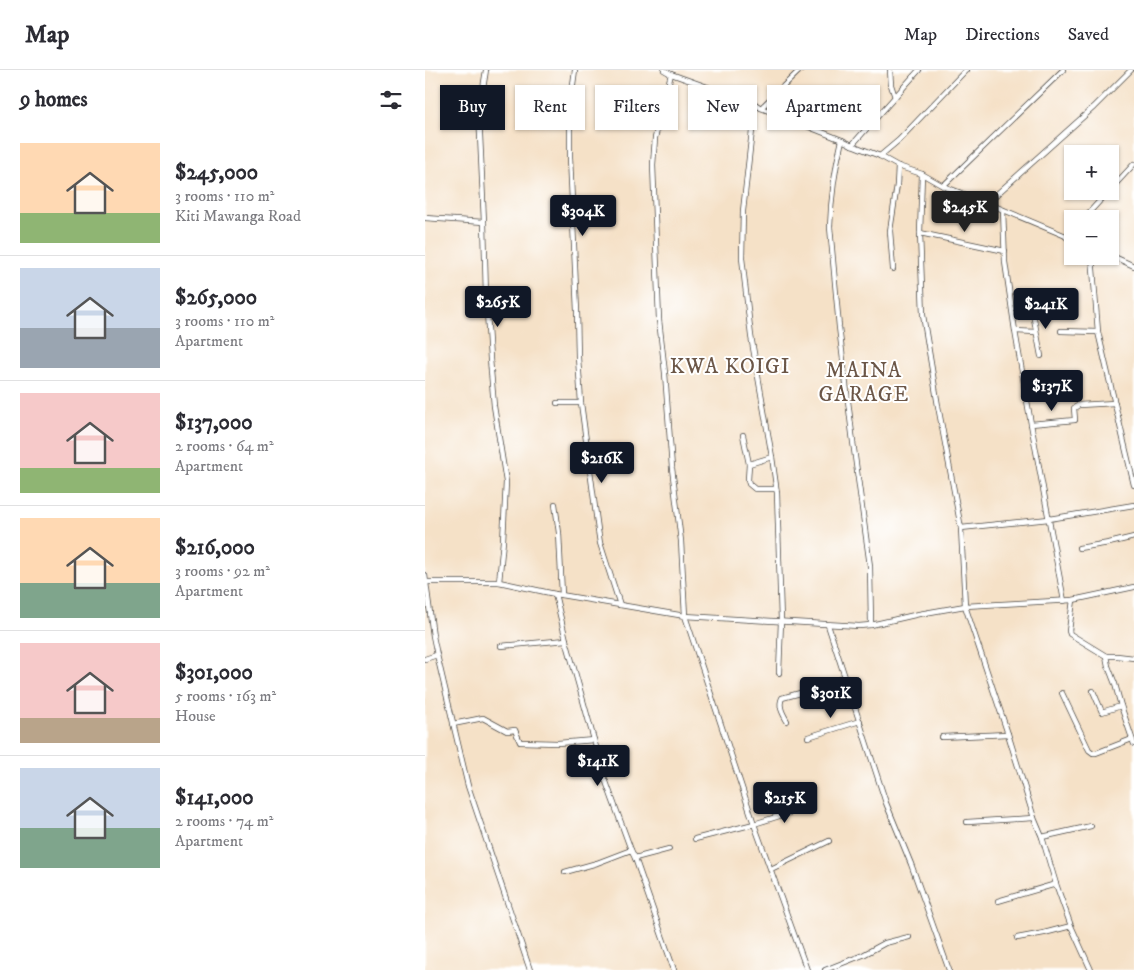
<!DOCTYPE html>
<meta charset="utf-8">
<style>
:root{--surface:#fff;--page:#f2f2f3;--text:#2b2b33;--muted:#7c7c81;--line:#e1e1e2;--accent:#111827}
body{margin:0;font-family:"IM FELL DW Pica",serif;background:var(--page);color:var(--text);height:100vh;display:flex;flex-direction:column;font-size:19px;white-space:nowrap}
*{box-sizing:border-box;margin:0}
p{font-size:16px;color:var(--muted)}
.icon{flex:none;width:28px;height:28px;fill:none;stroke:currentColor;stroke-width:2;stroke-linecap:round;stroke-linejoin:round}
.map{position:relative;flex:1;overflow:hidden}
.details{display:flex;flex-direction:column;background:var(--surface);width:425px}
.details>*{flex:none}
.hud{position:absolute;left:15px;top:15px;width:475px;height:45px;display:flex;gap:10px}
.buttons{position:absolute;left:639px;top:75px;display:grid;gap:10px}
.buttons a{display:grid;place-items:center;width:55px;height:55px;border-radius:0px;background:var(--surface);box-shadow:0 1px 4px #0004;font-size:25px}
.price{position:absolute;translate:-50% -42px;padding:0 11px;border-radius:5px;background:var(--accent);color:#fff;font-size:16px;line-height:32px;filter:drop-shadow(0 1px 2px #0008)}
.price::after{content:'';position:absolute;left:50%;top:30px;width:15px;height:11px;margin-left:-8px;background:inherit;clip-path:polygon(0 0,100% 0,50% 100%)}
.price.active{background:#222;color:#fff}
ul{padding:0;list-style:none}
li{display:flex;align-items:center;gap:15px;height:125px;padding:0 20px}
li+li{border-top:1px solid var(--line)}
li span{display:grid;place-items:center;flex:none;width:140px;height:100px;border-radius:0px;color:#555}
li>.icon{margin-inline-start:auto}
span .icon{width:60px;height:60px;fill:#fffc;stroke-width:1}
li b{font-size:21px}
h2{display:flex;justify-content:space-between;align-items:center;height:60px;padding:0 20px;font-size:21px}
.tag{padding:0 18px;border-radius:0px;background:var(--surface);box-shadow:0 1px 4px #0004;font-size:18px;line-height:45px}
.tag.active{background:var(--accent);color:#fff}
header{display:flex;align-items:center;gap:30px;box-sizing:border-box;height:70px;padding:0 25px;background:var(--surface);border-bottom:1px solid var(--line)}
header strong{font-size:24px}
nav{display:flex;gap:28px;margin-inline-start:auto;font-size:18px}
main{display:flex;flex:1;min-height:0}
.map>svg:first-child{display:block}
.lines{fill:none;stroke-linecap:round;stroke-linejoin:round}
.street-casing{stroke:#494642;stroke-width:6}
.street{stroke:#fff;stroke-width:4.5}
.labels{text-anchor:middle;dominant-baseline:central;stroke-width:4;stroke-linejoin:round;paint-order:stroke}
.quarter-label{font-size:21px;letter-spacing:1px;fill:#6b5647;stroke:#fff}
</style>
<header>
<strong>Map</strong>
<nav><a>Map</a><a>Directions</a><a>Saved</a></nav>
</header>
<main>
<section class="details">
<h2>9 homes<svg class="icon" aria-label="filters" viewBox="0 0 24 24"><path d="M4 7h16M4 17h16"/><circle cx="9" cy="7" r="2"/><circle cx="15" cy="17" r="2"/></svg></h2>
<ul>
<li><span style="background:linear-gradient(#ffd9b3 70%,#8fb573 0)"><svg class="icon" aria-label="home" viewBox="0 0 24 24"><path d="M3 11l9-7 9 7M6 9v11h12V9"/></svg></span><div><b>$245,000</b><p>3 rooms · 110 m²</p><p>Kiti Mawanga Road</p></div></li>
<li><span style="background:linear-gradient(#c9d6e8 60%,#9aa5b1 0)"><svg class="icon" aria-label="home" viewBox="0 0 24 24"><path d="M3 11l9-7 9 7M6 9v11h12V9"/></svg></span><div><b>$265,000</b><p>3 rooms · 110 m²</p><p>Apartment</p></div></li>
<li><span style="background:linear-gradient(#f6c9c9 75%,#8fb573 0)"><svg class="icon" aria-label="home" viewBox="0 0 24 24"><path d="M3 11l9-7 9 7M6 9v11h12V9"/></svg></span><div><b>$137,000</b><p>2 rooms · 64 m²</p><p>Apartment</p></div></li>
<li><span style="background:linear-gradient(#ffd9b3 65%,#7fa58c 0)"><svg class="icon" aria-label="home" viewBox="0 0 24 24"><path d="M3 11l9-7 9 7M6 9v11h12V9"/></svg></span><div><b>$216,000</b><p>3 rooms · 92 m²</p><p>Apartment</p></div></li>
<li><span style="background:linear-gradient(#f6c9c9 75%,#b9a48a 0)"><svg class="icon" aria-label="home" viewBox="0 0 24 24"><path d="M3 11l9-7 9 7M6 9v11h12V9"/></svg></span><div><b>$301,000</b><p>5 rooms · 163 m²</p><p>House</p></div></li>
<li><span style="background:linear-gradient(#c9d6e8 60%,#7fa58c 0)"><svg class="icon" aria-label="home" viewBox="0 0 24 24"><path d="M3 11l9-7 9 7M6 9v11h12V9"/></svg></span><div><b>$141,000</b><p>2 rooms · 74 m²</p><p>Apartment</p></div></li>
</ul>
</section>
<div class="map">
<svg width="709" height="900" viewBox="0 0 709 900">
<rect width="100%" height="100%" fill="#fff"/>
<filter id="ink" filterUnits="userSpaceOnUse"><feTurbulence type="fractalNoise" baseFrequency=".02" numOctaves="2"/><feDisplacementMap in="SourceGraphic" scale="10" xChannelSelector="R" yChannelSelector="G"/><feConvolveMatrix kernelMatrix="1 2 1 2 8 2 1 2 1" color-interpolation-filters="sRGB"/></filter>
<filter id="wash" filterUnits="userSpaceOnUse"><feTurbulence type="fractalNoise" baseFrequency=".0096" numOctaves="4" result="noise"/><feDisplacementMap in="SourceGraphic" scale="20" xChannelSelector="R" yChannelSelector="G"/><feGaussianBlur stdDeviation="1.12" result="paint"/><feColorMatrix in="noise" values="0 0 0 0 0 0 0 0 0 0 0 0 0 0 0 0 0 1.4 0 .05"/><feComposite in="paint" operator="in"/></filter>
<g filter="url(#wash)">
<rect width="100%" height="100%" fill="#f5e1c7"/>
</g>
<g filter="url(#ink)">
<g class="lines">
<g class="street-casing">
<g id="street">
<path d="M61 0 54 43 59 152 61 226 65 289 69 336 81 412 78 471 74 512"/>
<path d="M150 0 145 36V87L152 241 153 287 156 333"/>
<path d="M239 0 246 4 330 34 336 38 417 70 427 75 455 86 473 96 497 104 518 116 562 133 648 169"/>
<path d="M465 0 466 15 470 27"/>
<path d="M246 4 230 68 228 95 234 250 240 303 247 398 256 471 260 546 329 754 382 900"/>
<path d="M330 34 318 141 317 188 326 266 347 387 352 423 356 551 354 603"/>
<path d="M336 38 375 0"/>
<path d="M417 70C410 98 406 127 405 157L414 257 428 372 445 496 446 555"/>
<path d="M427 75 494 0"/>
<path d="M455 86 474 70 541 0"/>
<path d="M497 104 495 163 498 245 513 336 536 458 624 449 709 435"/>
<path d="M518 116 638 0"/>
<path d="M685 120 709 94"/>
<path d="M562 133 669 37 706 0"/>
<path d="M578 140 580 192 590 261 606 354 639 531"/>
<path d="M0 148 59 152"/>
<path d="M658 149 684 121"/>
<path d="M495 163 580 181"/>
<path d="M641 167 648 160"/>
<path d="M685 185 709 196"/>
<path d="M667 186 673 262 709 415"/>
<path d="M468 199 465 161 472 115 473 96"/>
<path d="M607 238 616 286"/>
<path d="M590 261 611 262"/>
<path d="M636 261 673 262"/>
<path d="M132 333H156L173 460 175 473 195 535"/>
<path d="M606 354 650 350 649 338 654 335 690 333"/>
<path d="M318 365 324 394 323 410 324 414 330 419H351"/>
<path d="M324 394 347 387"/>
<path d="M130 434 134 463 137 525"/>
<path d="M536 458 540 536 583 664 609 748 617 767 631 814 646 856 666 900"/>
<path d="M654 478 684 473 709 467"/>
<path d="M0 505 8 566 12 585 43 716 105 900"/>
<path d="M0 512H74L130 524 260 546 434 556 446 555 494 544 540 536 648 530 709 517"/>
<path d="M130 524 141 570 180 709 206 780 210 788 249 900"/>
<path d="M648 530 644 561 645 564 681 586 683 596 690 614 696 636 709 674"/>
<path d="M403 555 461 733 486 794 524 900"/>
<path d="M76 576 141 570"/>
<path d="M681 586H692L709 588"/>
<path d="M0 589 12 585"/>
<path d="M668 621 677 642 696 636"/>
<path d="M637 623 664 680 668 683H671L707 669"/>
<path d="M362 651C358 644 353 636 357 628L379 622 390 615 406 613 420 607"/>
<path d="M28 654 58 648 82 661 90 660 95 672H96L133 673 169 670"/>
<path d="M383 667 435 651"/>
<path d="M517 667 583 664"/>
<path d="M542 752 609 748"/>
<path d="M617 767 666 756"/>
<path d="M270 769 329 754 386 736"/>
<path d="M210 788 244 779"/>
<path d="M346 799 404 771"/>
<path d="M140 802 172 793 206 780"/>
<path d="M573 831 631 814"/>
<path d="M592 868 619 863 646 856"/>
<path d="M400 900 438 885 460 873 484 867"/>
</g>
</g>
<use href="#street" class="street"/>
</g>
</g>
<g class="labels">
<g class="quarter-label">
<text x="305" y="297">KWA KOIGI</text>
<text x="439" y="301">MAINA<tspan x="439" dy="24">GARAGE</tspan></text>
</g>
</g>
</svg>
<div class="buttons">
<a>+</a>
<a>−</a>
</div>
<b class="price active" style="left:540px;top:163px">$245K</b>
<b class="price" style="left:158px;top:167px">$304K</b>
<b class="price" style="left:73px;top:258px">$265K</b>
<b class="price" style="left:621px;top:260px">$241K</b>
<b class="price" style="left:627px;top:342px">$137K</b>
<b class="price" style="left:177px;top:414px">$216K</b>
<b class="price" style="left:406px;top:649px">$301K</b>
<b class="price" style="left:173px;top:717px">$141K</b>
<b class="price" style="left:360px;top:754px">$215K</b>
<div class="hud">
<a class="tag active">Buy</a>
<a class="tag">Rent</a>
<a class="tag">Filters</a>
<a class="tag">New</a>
<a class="tag">Apartment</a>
</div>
</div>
</main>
